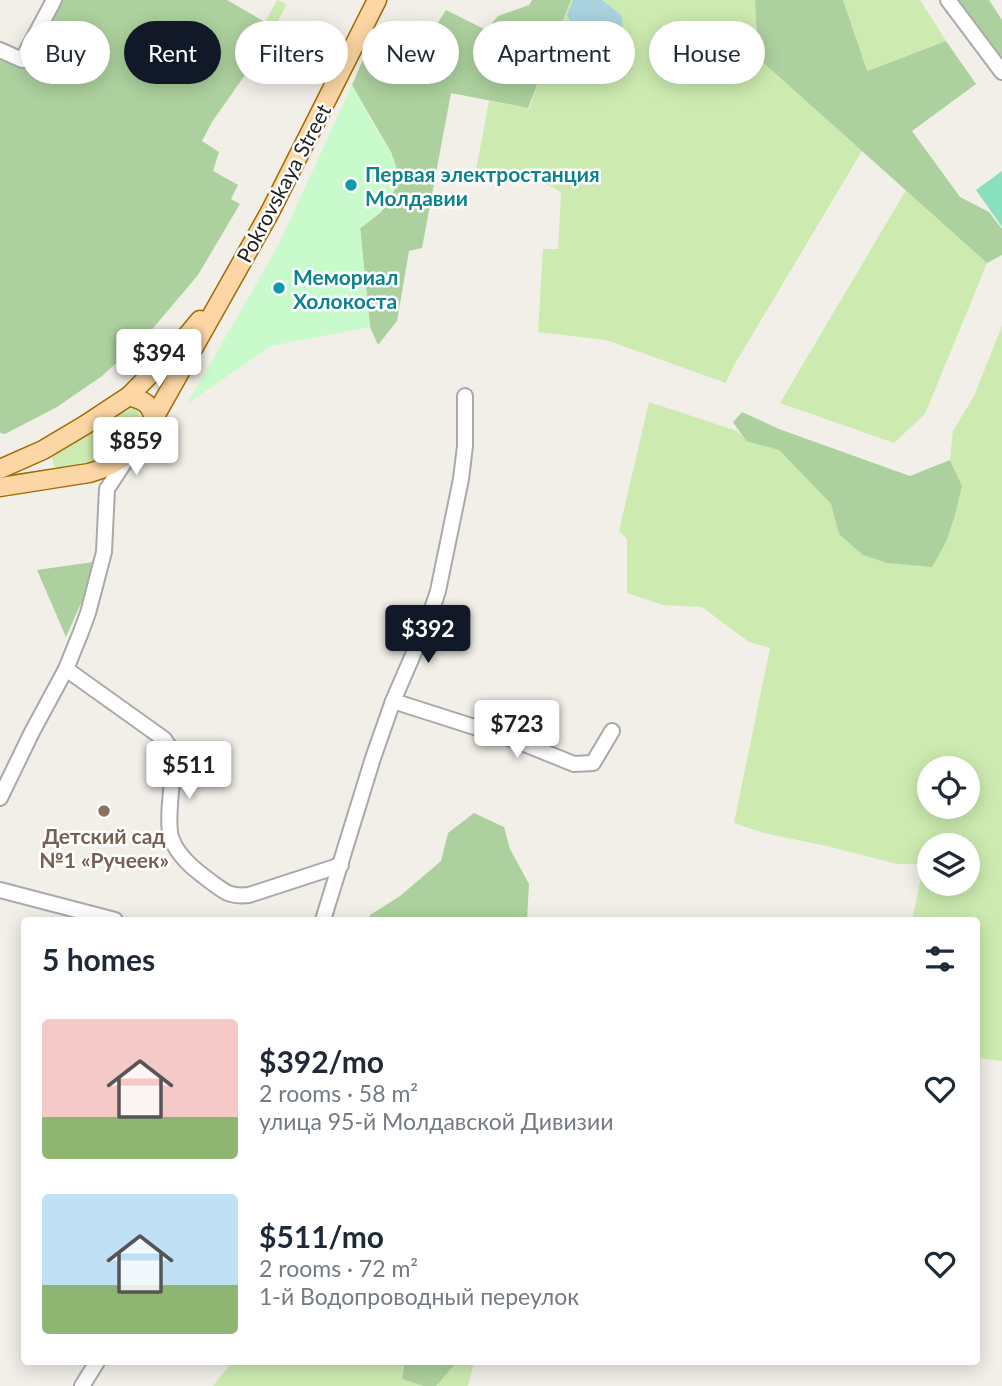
<!DOCTYPE html>
<meta charset="utf-8">
<style>
:root{--surface:#fff;--page:#f6f6f7;--text:#1f2937;--muted:#747a83;--accent:#111827}
body{margin:0;font-family:Lato,sans-serif;background:var(--page);color:var(--text);height:100vh;display:flex;flex-direction:column;font-size:26px;white-space:nowrap}
*{box-sizing:border-box;margin:0}
p{font-size:23px;color:var(--muted)}
.icon{flex:none;width:38px;height:38px;fill:none;stroke:currentColor;stroke-width:2;stroke-linecap:round;stroke-linejoin:round}
.map{position:relative;flex:1;overflow:hidden}
.side{position:absolute;left:21px;top:917px;width:959px;height:448px;display:flex;flex-direction:column;background:var(--surface);border-radius:7px;box-shadow:0 4px 18px #0003}
.side>*{flex:none}
.banner{position:absolute;left:21px;top:21px;width:961px;height:63px;display:flex;gap:14px}
.tools{position:absolute;left:917px;top:756px;display:grid;gap:14px}
.tools a{display:grid;place-items:center;width:63px;height:63px;border-radius:50%;background:var(--surface);box-shadow:0 4px 18px #0003;font-size:35px}
.price{position:absolute;translate:-50% -60px;padding:0 16px;border-radius:7px;background:#fff;color:#222;font-size:23px;line-height:46px;filter:drop-shadow(0 2px 4px #0008)}
.price::after{content:'';position:absolute;left:50%;top:42px;width:21px;height:16px;margin-left:-10px;background:inherit;clip-path:polygon(0 0,100% 0,50% 100%)}
.price.on{background:var(--accent);color:#fff}
ul{padding:0;list-style:none}
li{display:flex;align-items:center;gap:21px;height:175px;padding:0 21px}
li span{display:grid;place-items:center;flex:none;width:196px;height:140px;border-radius:7px;color:#555}
li>.icon{margin-inline-start:auto}
span .icon{width:84px;height:84px;fill:#fffc;stroke-width:1}
li b{font-size:30px}
h2{display:flex;justify-content:space-between;align-items:center;height:84px;padding:0 21px;font-size:30px}
.tag{padding:0 24px;border-radius:32px;background:var(--surface);box-shadow:0 4px 18px #0003;font-size:24px;line-height:63px}
.tag.on{background:var(--accent);color:#fff}
.map>svg:first-child{display:block}
.grass{fill:#cdebb0;fill-rule:evenodd}
.forest{fill:#add19e}
.park{fill:#c8facc}
.pitch{fill:#88e0be}
.water{fill:#aad3df}
.lines{fill:none;stroke-linecap:round;stroke-linejoin:round}
.minor-casing{stroke:#a9a9a9;stroke-width:18}
.major-casing{stroke:#a06b00;stroke-width:21}
.minor{stroke:#fff;stroke-width:14}
.major{stroke:#fcd6a4;stroke-width:18}
.culture-dot{fill:#0f9aa8;stroke:#fff;stroke-width:2.5}
.education-dot{fill:#8d6e63;stroke:#fff;stroke-width:2.5}
.labels{text-anchor:middle;dominant-baseline:central;stroke-width:5;stroke-linejoin:round;paint-order:stroke}
.culture-label{font-size:21px;font-weight:bold;fill:#0d838f;stroke:#fff;text-anchor:start}
.street-label{font-size:21px;fill:#222;stroke:#fff}
.education-label{font-size:21px;font-weight:bold;fill:#785e54;stroke:#fff}
</style>
<div class="map">
<svg width="1002" height="1386" viewBox="0 0 1002 1386">
<rect width="100%" height="100%" fill="#f2efe9"/>
<g class="grass">
<path d="M277 0 287 4 276 24 271 22 254 54 256 61 277 73 273 81 242 64Z"/>
<path d="M571 0H755L758 58 862 151 733 367 726 383 606 340 538 332 543 249H558L561 192 540 181 475 175 489 101 529 108Z"/>
<path d="M843 0H920L946 41 866 71Z"/>
<path d="M906 190 987 263 925 414 894 443 780 403Z"/>
<path d="M1002 326V1061L977 1058 976 920H912L924 864H897L831 847 764 833 734 823 770 648 749 642 702 607 663 605 627 593V539L619 531 649 402 737 431 746 441 779 450 831 504 839 534 947 540 954 519 962 486 950 460 953 431 974 396ZM929 768H968V807H929ZM929 845H968V884H929Z"/>
<path d="M131 405 138 410 140 418C135 425 130 434 124 441 108 461 82 463 58 468L54 466 52 457 54 453Z"/>
<path d="M232 1362H474L468 1386H213Z"/>
</g>
<g class="forest">
<path d="M63 0H227L265 22 242 63 250 68 212 122 202 141 219 152 213 171 238 185 231 199 240 204 198 275 149 333 102 376 57 407 5 434 0 433V57L27 69Z"/>
<path d="M532 0H571L528 108 451 93 422 248 409 251 397 321 378 345 370 327 360 228 380 213 389 202 392 154 352 85 365 55 406 73 446 10 486 30 498 16 529 5Z"/>
<path d="M755 0H843L867 71 946 41 976 84 912 131 960 197 989 212 1002 229V255L987 263 758 58Z"/>
<path d="M956 0H989L1002 20V58Z"/>
<path d="M742 412 779 429 910 476 950 460 962 486 954 519 947 540 932 567 888 563 863 555 839 534 831 504 779 450 746 441 733 422Z"/>
<path d="M93 562 82 601 66 637 37 570Z"/>
<path d="M474 813 504 827 510 849 529 884 527 920H370V915L400 896 441 861 448 833Z"/>
<path d="M405 1362H455L454 1365 436 1386H424L402 1379Z"/>
</g>
<path class="park" d="M352 85C361 101 369 117 379 133 385 144 393 154 396 166 402 193 380 216 360 228L370 327 271 346 187 404 278 246Z"/>
<path class="pitch" d="M1002 171V227L976 190Z"/>
<path class="water" d="M573 0H602L621 15 623 29 601 64 592 67 566 54 557 45 563 31H569L571 22 567 15Z"/>
<g class="lines">
<g class="minor-casing">
<g id="minor">
<path d="M948 0 1002 72"/>
<path d="M0 50 22 60 54 0"/>
<path d="M66 669 164 739 172 751 174 760C173 779 166 820 171 837 177 856 195 870 210 881 225 892 229 897 249 895L341 865"/>
<path d="M393 701 512 739 574 764 593 763 612 731"/>
<path d="M0 798 32 732 66 669 81 632 88 613 104 552 107 489 130 454"/>
<path d="M0 890 115 920"/>
<path d="M323 920 373 758 393 701 429 618 438 591 461 479 465 446V396"/>
<path d="M82 1386 97 1362"/>
</g>
</g>
<g class="major-casing">
<g id="major">
<path d="M129 396C144 401 149 402 154 418"/>
<path d="M0 469 43 450 85 425 129 396 179 345 200 320"/>
<path d="M0 487 89 473C123 464 137 448 154 418L270 212 377 0"/>
</g>
</g>
<use href="#minor" class="minor"/>
<use href="#major" class="major"/>
</g>
<g class="culture-dot">
<circle cx="351" cy="185" r="7"/>
<circle cx="279" cy="288" r="7"/>
</g>
<circle class="education-dot" cx="104" cy="811" r="7"/>
<g class="labels">
<g class="culture-label">
<text x="365" y="173">Первая электростанция<tspan x="365" dy="24">Молдавии</tspan></text>
<text x="293" y="276">Мемориал<tspan x="293" dy="24">Холокоста</tspan></text>
</g>
<g class="street-label">
<text transform="translate(283 183) rotate(-62)">Pokrovskaya Street</text>
</g>
<g class="education-label">
<text x="104" y="835">Детский сад<tspan x="104" dy="24">№1 «Ручеек»</tspan></text>
</g>
</g>
</svg>
<div class="tools">
<a><svg class="icon" aria-label="locate" viewBox="0 0 24 24"><circle cx="12" cy="12" r="6"/><path d="M12 2v4M12 18v4M2 12h4M18 12h4"/></svg></a>
<a><svg class="icon" aria-label="layers" viewBox="0 0 24 24"><path d="M12 4l9 5-9 5-9-5zM3 14l9 5 9-5"/></svg></a>
</div>
<b class="price" style="left:159px;top:389px">$394</b>
<b class="price" style="left:136px;top:477px">$859</b>
<b class="price on" style="left:428px;top:665px">$392</b>
<b class="price" style="left:517px;top:760px">$723</b>
<b class="price" style="left:189px;top:801px">$511</b>
<div class="banner">
<a class="tag">Buy</a>
<a class="tag on">Rent</a>
<a class="tag">Filters</a>
<a class="tag">New</a>
<a class="tag">Apartment</a>
<a class="tag">House</a>
</div>
<section class="side">
<h2>5 homes<svg class="icon" aria-label="filters" viewBox="0 0 24 24"><path d="M4 7h16M4 17h16"/><circle cx="9" cy="7" r="2"/><circle cx="15" cy="17" r="2"/></svg></h2>
<ul>
<li><span style="background:linear-gradient(#f6c9c9 70%,#8fb573 0)"><svg class="icon" aria-label="home" viewBox="0 0 24 24"><path d="M3 11l9-7 9 7M6 9v11h12V9"/></svg></span><div><b>$392/mo</b><p>2 rooms · 58 m²</p><p>улица 95-й Молдавской Дивизии</p></div><svg class="icon" aria-label="heart" viewBox="0 0 24 24"><path d="M12 20l-8-8c-3-5 5-10 8-4 3-6 11-1 8 4z"/></svg></li>
<li><span style="background:linear-gradient(#bfe0f5 65%,#8fb573 0)"><svg class="icon" aria-label="home" viewBox="0 0 24 24"><path d="M3 11l9-7 9 7M6 9v11h12V9"/></svg></span><div><b>$511/mo</b><p>2 rooms · 72 m²</p><p>1-й Водопроводный переулок</p></div><svg class="icon" aria-label="heart" viewBox="0 0 24 24"><path d="M12 20l-8-8c-3-5 5-10 8-4 3-6 11-1 8 4z"/></svg></li>
</ul>
</section>
</div>
